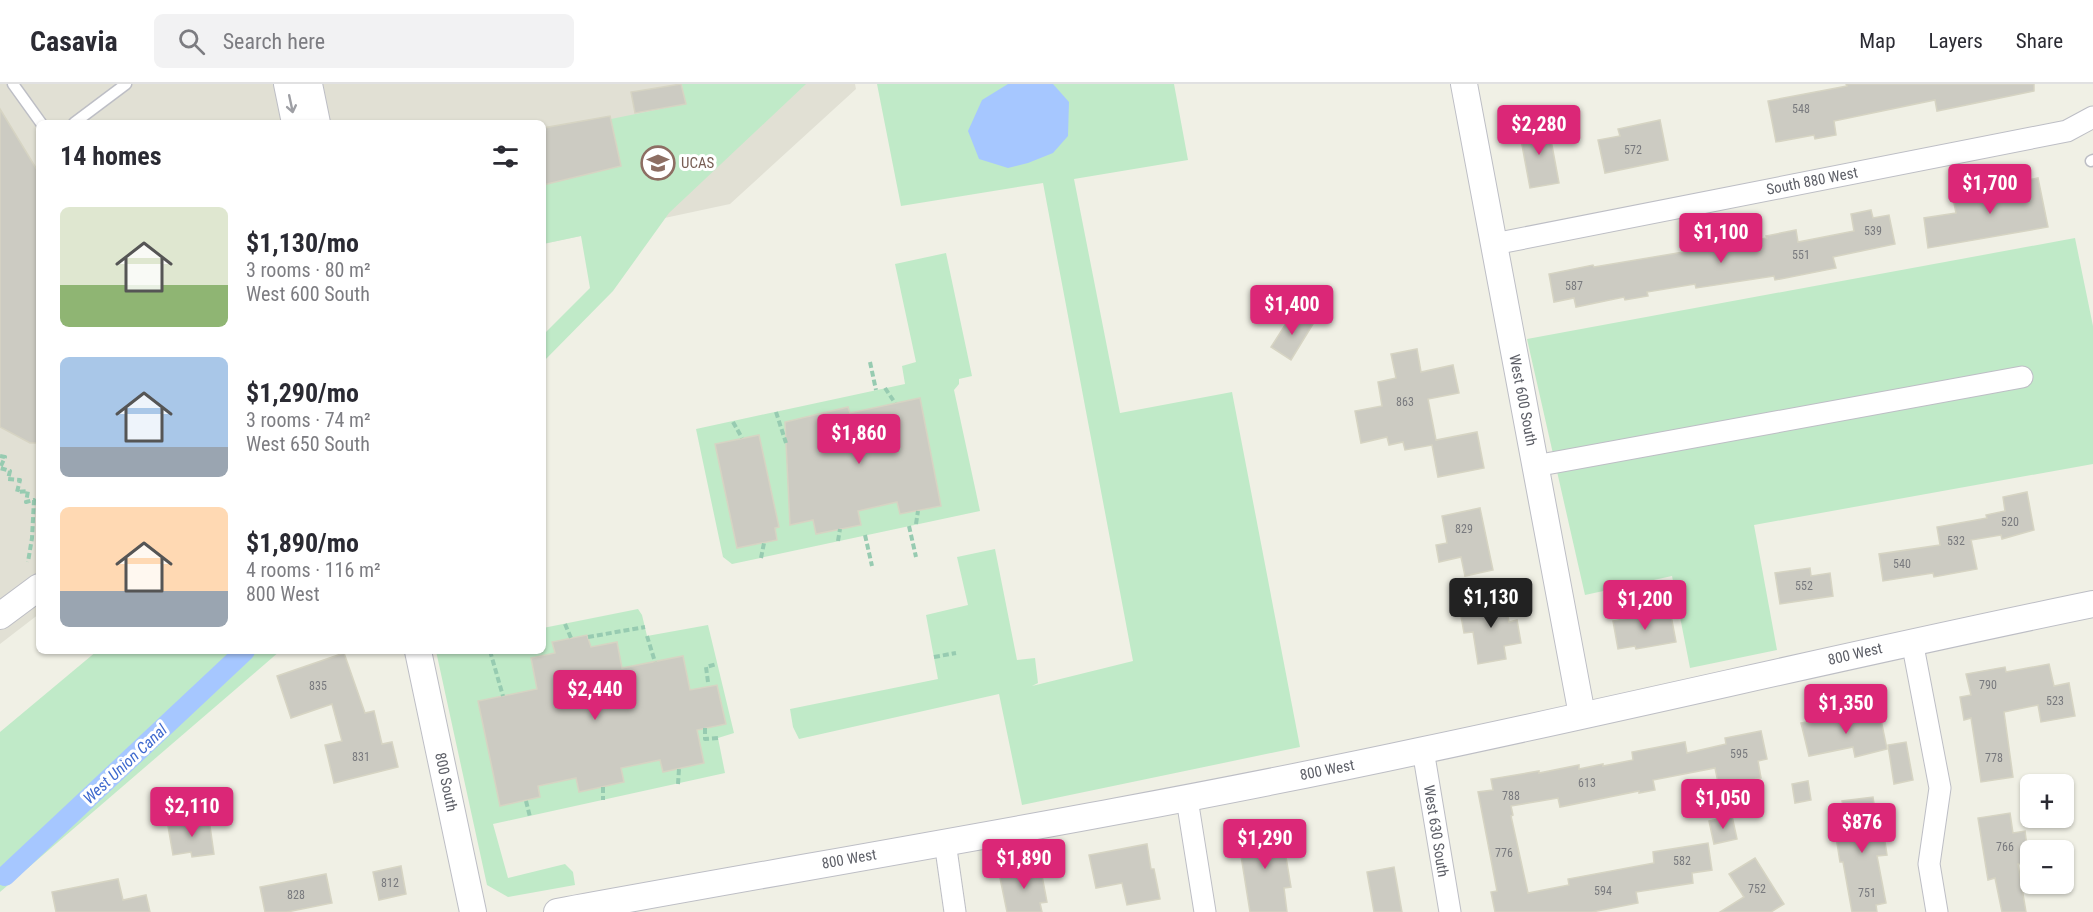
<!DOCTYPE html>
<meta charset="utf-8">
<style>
:root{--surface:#fff;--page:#f2f2f3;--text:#2b2b33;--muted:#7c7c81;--line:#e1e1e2;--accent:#db2777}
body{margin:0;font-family:"Roboto Condensed",sans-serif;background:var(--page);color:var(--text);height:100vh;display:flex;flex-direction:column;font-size:22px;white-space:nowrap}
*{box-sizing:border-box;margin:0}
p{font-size:20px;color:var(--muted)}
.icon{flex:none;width:33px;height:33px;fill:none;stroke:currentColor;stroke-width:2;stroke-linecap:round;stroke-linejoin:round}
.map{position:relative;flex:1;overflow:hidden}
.panel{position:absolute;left:36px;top:36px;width:510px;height:534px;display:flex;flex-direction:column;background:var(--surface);border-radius:9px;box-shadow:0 2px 4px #0004}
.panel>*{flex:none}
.tools{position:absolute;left:2020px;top:690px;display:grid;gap:12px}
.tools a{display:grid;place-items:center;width:54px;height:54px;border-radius:9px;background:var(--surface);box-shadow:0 2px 4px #0004;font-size:30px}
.price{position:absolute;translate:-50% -51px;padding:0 14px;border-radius:6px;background:var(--accent);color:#fff;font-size:20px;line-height:39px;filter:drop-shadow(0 2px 3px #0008)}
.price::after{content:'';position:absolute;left:50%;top:36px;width:18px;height:14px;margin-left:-9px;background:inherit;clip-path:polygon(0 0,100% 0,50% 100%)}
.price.selected{background:#222;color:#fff}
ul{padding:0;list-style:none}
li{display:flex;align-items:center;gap:18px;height:150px;padding:0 24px}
li span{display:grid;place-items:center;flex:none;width:168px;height:120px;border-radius:9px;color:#555}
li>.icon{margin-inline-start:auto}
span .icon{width:72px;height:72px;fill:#fffc;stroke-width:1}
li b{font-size:26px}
h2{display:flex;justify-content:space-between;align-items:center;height:72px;padding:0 24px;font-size:26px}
header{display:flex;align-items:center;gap:36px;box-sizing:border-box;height:84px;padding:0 30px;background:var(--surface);border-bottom:2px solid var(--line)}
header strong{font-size:28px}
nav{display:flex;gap:33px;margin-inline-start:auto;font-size:21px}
.search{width:420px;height:54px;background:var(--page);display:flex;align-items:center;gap:15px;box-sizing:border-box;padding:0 21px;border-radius:9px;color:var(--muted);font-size:22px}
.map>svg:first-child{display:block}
.education{fill:#e1e0d4}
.green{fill:#c0eac8}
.water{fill:#a6c7ff}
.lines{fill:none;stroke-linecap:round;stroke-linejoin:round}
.canal{stroke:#a6c7ff;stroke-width:20}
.building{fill:#cccbc2;stroke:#d6d4c3;stroke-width:1.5}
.service-casing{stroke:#bdbec5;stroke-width:13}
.minor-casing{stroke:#bdbec5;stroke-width:23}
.tertiary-casing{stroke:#bdbec5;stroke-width:28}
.path{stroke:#97cbb1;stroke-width:4;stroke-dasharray:6 3;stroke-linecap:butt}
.service{stroke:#fff;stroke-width:10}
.minor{stroke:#fff;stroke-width:21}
.tertiary{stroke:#fff;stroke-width:26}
.oneway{stroke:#9e9fa4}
.labels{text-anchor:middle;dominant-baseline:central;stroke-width:6;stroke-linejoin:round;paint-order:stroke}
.number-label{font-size:12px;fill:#797a7e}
.education-label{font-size:15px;fill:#785e54;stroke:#fff;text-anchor:start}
.street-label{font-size:15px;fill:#5d5f67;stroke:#fff}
.water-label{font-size:16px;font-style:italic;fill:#3d68ce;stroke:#fff}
</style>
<header>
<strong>Casavia</strong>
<div class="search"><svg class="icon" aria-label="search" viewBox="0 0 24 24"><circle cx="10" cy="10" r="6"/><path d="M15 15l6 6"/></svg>Search here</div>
<nav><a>Map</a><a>Layers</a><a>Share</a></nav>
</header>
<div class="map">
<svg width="2093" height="828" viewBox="0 0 2093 828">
<rect width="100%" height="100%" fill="#f0f0e5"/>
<path class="education" d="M0 0H855L856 5 730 120 543 160V39H39V530L0 560Z"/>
<g class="green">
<path d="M682 0H806L669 129 613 207 543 278V251L590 204 581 152 543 160V100L621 82 611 35 685 20Z"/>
<path d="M877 0H1174L1188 76 1074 95 1120 329 1232 308 1300 663 1022 721 999 610 799 655 793 643 790 625 938 595 926 531 968 521 957 473 995 465 1017 576 1035 574 1038 599 1032 602 1133 577 1043 99 901 122Z"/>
<path d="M2075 154 2093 242V380L1754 441 1777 566 1690 584 1672 492 1585 511 1527 255Z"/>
<path d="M946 169 972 292 959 295V300L954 306 980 427 732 480 723 473 696 345 905 300 902 282 916 278 895 180Z"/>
<path d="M638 525 642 531 647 552 708 541 734 649 718 654 725 689 493 740 508 794 565 780 573 788 575 801 508 813 487 801 436 567H543V544Z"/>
<path d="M97 567H280L0 808V648Z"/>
</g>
<path class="water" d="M1008 0H1053L1069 18 1068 52 1053 69 1028 79 1008 84 979 75 968 47 982 16Z"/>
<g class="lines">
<path class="canal" d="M5 792 245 567"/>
</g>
<g class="building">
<path d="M681 0 686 20 635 29 631 8Z"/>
<path d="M1846 0H2034V7L1937 27 1935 16 1834 37 1836 51 1815 55 1814 51 1776 58 1768 17 1847 2Z"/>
<path d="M0 25 39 89V359H30L0 343Z"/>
<path d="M610 32 621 82 543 101V44Z"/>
<path d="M1660 36 1668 76 1605 89 1598 56 1620 52 1618 45Z"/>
<path d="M1548 40 1559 99 1530 104 1519 45Z"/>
<path d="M2038 94 2048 143 1928 164 1924 134 1956 129 1953 114 1995 107 1994 103Z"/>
<path d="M1871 126 1873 134 1889 131 1895 160 1833 173 1836 184 1775 196 1774 192 1696 204 1695 200 1647 208 1648 212 1625 216 1624 213 1576 223 1574 214 1554 218 1549 190 1593 181 1594 183 1767 154 1766 152 1796 146 1798 158 1854 147 1851 130Z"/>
<path d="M1294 227 1313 240 1291 276 1271 263Z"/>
<path d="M1417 265 1421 288 1453 281 1459 309 1428 315 1436 356 1477 348 1484 384 1438 393 1432 361 1405 366 1403 358 1389 361 1387 353 1361 359 1355 327 1382 322 1378 298 1396 294 1391 270Z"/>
<path d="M920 314 941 422 900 430 897 418 858 427 861 441 816 450 813 436 790 441 785 338 848 323 850 329Z"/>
<path d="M759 351 779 443 775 444 777 456 737 464 715 360Z"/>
<path d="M2027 408 2034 446 2002 455 2001 451 1971 456 1977 485 1934 493 1933 489 1883 497 1879 470 1940 461 1937 443 1987 434 1986 431 2005 427 2003 413Z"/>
<path d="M1480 424 1493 486 1465 492 1461 473 1439 478 1436 461 1447 459 1442 432Z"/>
<path d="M1810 484 1811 492 1830 489 1833 512 1780 520 1775 489Z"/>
<path d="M1500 513 1502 523 1506 522 1509 538 1517 536 1521 559 1504 562 1506 575 1478 580 1473 548 1464 549 1461 532 1470 531 1468 519Z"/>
<path d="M1670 526 1676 558 1636 565 1635 562 1618 565 1613 537Z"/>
<path d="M587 551 591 563 617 558 622 584 683 572 690 606 717 601 726 640 697 646 704 679 663 688 660 676 621 684 624 698 579 708 576 694 538 702 540 713 500 722 478 617 537 605 531 574 555 569 552 558Z"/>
<path d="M344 569 365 629 374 627 382 660 392 658 398 683 334 699 325 661 342 657 332 620 291 634 277 592Z"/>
<path d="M2049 580 2054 602 2069 599 2075 632 2041 638 2038 621 2004 628 2013 693 1981 698 1971 634 1964 636 1960 613 1971 611 1966 590 2005 583 2006 588Z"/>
<path d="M1879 626 1887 665 1855 673 1853 663 1809 672 1801 639 1829 633 1830 637Z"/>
<path d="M1761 647 1767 675 1758 677 1761 694 1719 703 1715 684 1653 696 1655 706 1639 709V707L1560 723 1558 714 1511 722 1513 731 1511 732 1528 809 1569 801 1568 795 1654 779 1653 768 1708 759 1712 786 1692 789 1693 799 1636 808 1638 819 1592 828H1495L1491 808 1497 807 1478 708 1493 706 1491 695 1539 687V689L1579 681V685L1603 680V682L1633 676 1632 668 1685 658 1687 669 1726 660 1725 654Z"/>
<path d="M1906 658 1913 696 1894 700 1888 661Z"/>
<path d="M1808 697 1811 716 1795 719 1792 700Z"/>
<path d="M1873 713 1876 732 1881 731 1887 771 1877 772 1886 819 1876 821 1877 828H1852L1843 778H1840L1834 740 1846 738 1842 717Z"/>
<path d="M2010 729 2013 749 2025 747 2029 778 2018 780 2026 828H2002L1995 794 1988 796 1978 734Z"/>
<path d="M1732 732 1737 755 1714 760 1709 737Z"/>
<path d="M209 735 214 770 192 773 191 768 173 771 168 742Z"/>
<path d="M1281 743 1291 803 1284 804 1287 828H1250L1238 753H1240V750Z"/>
<path d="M1147 760 1151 785H1154L1160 815 1127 821 1122 799 1096 804 1089 771Z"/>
<path d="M1755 774 1784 820 1771 828H1720L1744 813 1729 790Z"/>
<path d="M1040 781 1047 818 1040 819 1042 828H1007L999 789Z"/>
<path d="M401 782 406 810 379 816 373 788Z"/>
<path d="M1394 783 1402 828H1374L1367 788Z"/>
<path d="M326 790 332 819 287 828H265L260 803Z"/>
<path d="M118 795 123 816 146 811 150 828H56L52 808Z"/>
</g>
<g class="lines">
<g class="service-casing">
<g id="service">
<path d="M13 0 41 39"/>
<path d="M74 39 126 0"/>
<path d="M2091 77 2093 76"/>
</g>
</g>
<g class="minor-casing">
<g id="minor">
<path d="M1494 160 2067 47 2093 33"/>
<path d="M1535 382 2022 293"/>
<path d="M1912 557 1940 704 1929 780 1937 828"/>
<path d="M1423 666 1450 828"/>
<path d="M1187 715 1205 828"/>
<path d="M945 758 955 828"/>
</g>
</g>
<g class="tertiary-casing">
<g id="tertiary">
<path d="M287 0 295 39"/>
<path d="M309 0 317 39"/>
<path d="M1464 0 1582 631"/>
<path d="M0 532 39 503"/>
<path d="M418 567 473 828"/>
<path d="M557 828C846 775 1136 728 1424 666 1647 619 1869 566 2093 520"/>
</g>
</g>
<g class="path">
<path d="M870 278 876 306"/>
<path d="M885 304 895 319"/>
<path d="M776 328 786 359"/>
<path d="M733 338 742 354"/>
<path d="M0 372 5 373 0 384 10 387 8 395 20 396 17 408 28 407 26 418 34 416 32 454 28 478"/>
<path d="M916 440 918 427"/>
<path d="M909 442 916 473"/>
<path d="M865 451 872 482"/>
<path d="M838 457 840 445"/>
<path d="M761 474 764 459"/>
<path d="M565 540 571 554"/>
<path d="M647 552 655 578"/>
<path d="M588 553 645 543"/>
<path d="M490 567 503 612"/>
<path d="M934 573 956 569"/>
<path d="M708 598 706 583 717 580"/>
<path d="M705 644V655L718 654"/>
<path d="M678 700 679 685"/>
<path d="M603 703V716"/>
<path d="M526 717 530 733"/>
</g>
<use href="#service" class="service"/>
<use href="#minor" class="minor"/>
<use href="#tertiary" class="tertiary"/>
</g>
<defs><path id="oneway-shaft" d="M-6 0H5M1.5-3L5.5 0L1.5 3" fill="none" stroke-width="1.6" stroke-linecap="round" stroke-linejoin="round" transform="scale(1.5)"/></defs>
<use class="oneway" href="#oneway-shaft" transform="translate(291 20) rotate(78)"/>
<defs>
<g id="school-ring" transform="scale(1.725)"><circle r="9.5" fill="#fff" stroke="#8d6e63" stroke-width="1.5"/><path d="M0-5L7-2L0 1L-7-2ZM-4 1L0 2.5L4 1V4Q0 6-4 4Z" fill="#8d6e63"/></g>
</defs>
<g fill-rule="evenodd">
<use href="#school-ring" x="658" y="79"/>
</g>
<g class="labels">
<g class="number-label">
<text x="1801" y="25">548</text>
<text x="1633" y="66">572</text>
<text x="1873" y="147">539</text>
<text x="1801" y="171">551</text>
<text x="1574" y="202">587</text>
<text x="1405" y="318">863</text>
<text x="2010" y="438">520</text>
<text x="1464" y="445">829</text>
<text x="1956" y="457">532</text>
<text x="1902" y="480">540</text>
<text x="1804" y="502">552</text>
<text x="1988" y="601">790</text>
<text x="318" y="602">835</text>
<text x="2055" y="617">523</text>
<text x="1739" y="670">595</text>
<text x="361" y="673">831</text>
<text x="1994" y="674">778</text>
<text x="1587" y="699">613</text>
<text x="1511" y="712">788</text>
<text x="2005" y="763">766</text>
<text x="1504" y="769">776</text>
<text x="1682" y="777">582</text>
<text x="390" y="799">812</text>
<text x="1757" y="805">752</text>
<text x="1603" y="807">594</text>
<text x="1867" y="809">751</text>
<text x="296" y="811">828</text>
</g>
<g class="education-label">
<text x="681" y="79">UCAS</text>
</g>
<g class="street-label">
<text transform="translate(1812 97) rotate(-11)">South 880 West</text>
<text transform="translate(1523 316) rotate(79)">West 600 South</text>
<text transform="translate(1855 570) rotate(-13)">800 West</text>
<text transform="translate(1327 686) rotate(-11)">800 West</text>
<text transform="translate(446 698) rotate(78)">800 South</text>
<text transform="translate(1436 747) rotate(81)">West 630 South</text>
<text transform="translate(849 775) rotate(-10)">800 West</text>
</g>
<g class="water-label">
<text transform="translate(125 680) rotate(-43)">West Union Canal</text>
</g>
</g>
</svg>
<div class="tools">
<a>+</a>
<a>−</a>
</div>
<b class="price" style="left:1539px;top:72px">$2,280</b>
<b class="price" style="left:1990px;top:131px">$1,700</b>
<b class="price" style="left:1721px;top:180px">$1,100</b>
<b class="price" style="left:1292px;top:252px">$1,400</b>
<b class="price" style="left:859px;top:381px">$1,860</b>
<b class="price selected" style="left:1491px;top:545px">$1,130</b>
<b class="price" style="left:1645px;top:547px">$1,200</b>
<b class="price" style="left:595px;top:637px">$2,440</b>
<b class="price" style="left:1846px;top:651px">$1,350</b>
<b class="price" style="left:1723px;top:746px">$1,050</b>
<b class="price" style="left:192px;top:754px">$2,110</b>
<b class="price" style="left:1862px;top:770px">$876</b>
<b class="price" style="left:1265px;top:786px">$1,290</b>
<b class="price" style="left:1024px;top:806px">$1,890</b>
<section class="panel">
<h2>14 homes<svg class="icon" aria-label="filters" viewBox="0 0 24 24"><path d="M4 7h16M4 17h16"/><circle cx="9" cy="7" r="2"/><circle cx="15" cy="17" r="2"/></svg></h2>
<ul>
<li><span style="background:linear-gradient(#dfe7d0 65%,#8fb573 0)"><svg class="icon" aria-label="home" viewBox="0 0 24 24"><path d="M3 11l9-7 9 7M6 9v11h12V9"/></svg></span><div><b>$1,130/mo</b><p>3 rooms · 80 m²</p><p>West 600 South</p></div></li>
<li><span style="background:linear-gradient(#a9c7e8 75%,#9aa5b1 0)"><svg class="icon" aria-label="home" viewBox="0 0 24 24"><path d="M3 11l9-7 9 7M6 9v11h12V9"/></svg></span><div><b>$1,290/mo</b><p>3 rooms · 74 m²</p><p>West 650 South</p></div></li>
<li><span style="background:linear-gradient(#ffd9b3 70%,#9aa5b1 0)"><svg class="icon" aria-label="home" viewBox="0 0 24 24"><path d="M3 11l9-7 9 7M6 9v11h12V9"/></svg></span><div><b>$1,890/mo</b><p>4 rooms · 116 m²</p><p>800 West</p></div></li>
</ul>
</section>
</div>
